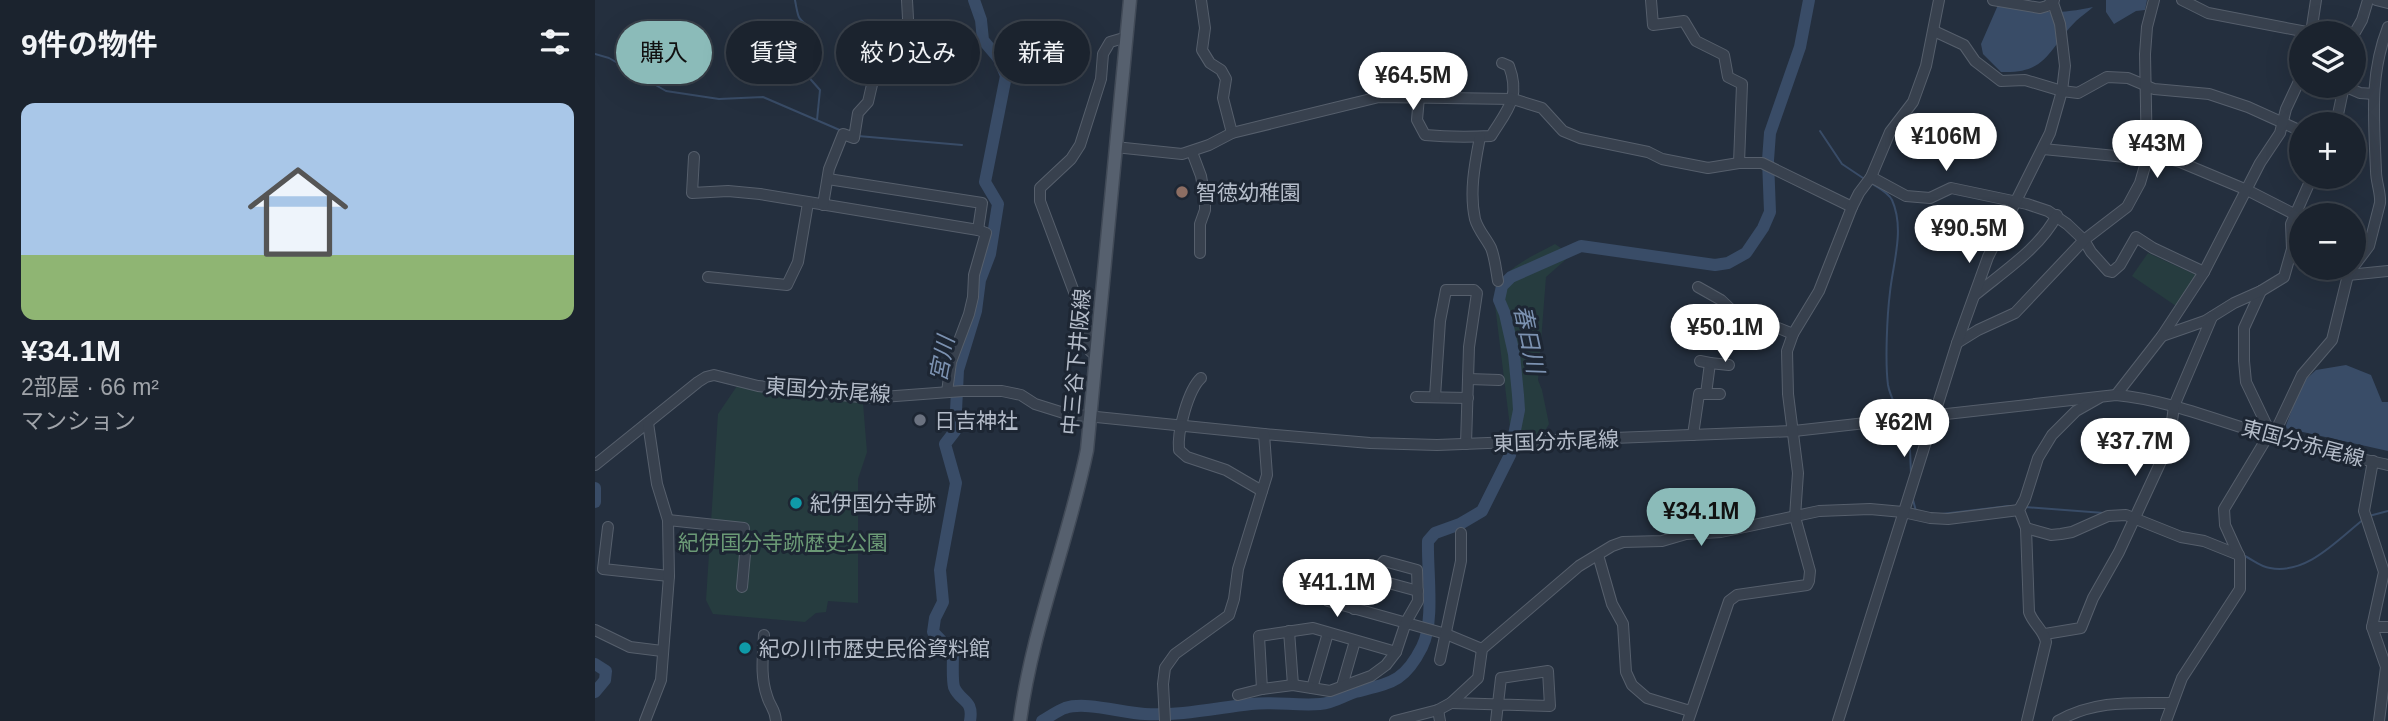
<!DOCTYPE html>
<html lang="ja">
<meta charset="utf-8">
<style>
:root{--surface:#1b232e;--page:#282f3a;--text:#f1f3f6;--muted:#a0a4aa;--line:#39404a;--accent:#8bbbb9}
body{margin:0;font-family:Helvetica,"Noto Sans JP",sans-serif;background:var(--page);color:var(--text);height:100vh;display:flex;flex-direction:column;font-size:26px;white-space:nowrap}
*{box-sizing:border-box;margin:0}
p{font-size:23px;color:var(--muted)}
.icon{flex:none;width:38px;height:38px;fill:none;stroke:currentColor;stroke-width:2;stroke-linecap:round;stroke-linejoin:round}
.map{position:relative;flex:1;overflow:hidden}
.panel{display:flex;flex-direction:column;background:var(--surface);width:595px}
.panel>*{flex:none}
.hud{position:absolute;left:21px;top:21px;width:665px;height:63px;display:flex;gap:14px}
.fabs{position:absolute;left:1694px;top:21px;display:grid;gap:14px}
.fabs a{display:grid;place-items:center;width:77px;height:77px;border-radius:50%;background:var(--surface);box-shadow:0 7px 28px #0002,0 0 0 2px var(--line);font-size:35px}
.price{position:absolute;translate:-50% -60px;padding:0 16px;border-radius:24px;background:#fff;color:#222;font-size:23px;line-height:46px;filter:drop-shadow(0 2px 4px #0008)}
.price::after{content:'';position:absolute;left:50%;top:42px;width:21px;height:16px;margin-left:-10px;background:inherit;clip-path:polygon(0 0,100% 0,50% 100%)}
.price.selected{background:var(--accent);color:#111}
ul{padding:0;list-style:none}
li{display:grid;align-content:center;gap:14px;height:371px;padding:0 21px}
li+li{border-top:2px solid var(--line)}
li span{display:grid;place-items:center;height:217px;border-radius:14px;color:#555}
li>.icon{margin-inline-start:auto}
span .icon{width:126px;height:126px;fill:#fffc;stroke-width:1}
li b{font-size:30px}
h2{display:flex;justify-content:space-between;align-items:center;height:84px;padding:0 21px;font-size:30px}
.pill{padding:0 24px;border-radius:32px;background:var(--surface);box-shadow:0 7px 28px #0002,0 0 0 2px var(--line);font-size:24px;line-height:63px}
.pill.selected{background:var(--accent);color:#111}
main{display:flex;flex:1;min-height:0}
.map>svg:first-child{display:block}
.green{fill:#263c3f}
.water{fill:#394c67}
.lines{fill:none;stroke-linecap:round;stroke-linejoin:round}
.stream{stroke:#394c67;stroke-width:2}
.river{stroke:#394c67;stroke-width:12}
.minor-casing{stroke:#565f6c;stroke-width:12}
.major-casing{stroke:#414a57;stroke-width:15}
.minor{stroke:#38414e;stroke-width:10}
.major{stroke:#56606e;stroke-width:12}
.education-dot{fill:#8d6e63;stroke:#1d2633;stroke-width:2.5}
.worship-dot{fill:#6b7280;stroke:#1d2633;stroke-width:2.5}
.culture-dot{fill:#0f9aa8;stroke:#1d2633;stroke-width:2.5}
.labels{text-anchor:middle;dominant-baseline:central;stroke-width:6;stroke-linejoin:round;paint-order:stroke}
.poi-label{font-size:21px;fill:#b4bcc9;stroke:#1d2633;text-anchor:start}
.street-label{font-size:21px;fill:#b4bcc9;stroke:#1d2633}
.park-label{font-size:21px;fill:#6b9a76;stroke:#1d2633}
.water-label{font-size:23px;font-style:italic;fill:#7c92b1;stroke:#1d2633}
</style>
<main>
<section class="panel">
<h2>9件の物件<svg class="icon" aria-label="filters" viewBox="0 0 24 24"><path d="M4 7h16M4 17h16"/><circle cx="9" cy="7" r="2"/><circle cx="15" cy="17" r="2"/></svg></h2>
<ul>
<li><span style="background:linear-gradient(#a9c7e8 70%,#8fb573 0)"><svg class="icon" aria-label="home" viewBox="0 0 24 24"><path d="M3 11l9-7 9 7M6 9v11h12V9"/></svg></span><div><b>¥34.1M</b><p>2部屋 · 66 m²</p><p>マンション</p></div></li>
</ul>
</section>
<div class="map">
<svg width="1793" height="721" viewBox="0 0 1793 721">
<rect width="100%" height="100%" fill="#242f3e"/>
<g class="green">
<path d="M960 244 976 255 951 277 943 380 947 390 954 424 948 434 916 435 899 297C906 268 936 257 960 244Z"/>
<path d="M1553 253 1601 275 1581 306 1537 276Z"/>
<path d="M142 386 268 403 272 452 263 479V603L233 601 231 612 221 613 210 622 118 614 111 600 123 414Z"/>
</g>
<g class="water">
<path d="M1511 0H1552L1550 10 1541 11 1519 24 1511 12Z"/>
<path d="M1403 5C1439 13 1462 15 1498 7 1493 12 1486 16 1481 21 1453 49 1453 74 1406 72L1388 54 1386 44Z"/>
<path d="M1751 365 1776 375 1787 402H1793V451L1690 428 1707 383 1721 370Z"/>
</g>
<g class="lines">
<g class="stream">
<path d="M200 0C204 23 203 17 219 31L218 52 210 73 225 90 222 120"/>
<path d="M0 54 14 58 71 91 124 99 168 97 247 131"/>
<path d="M1225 131 1247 164 1268 178"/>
<path d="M263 136 367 145"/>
<path d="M1276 183C1283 188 1293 192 1297 200 1310 229 1298 263 1295 292 1292 316 1290 362 1293 385 1295 396 1301 406 1305 416"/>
<path d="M1308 424 1315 449 1316 474"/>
<path d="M1318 500 1321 511"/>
<path d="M1430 507 1509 513"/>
<path d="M1347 514 1414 506"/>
<path d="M1774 516 1793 511"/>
<path d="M1650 556C1658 560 1666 567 1675 568 1712 575 1742 540 1769 519"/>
</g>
<g class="river">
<path d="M0 488V502"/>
<path d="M0 664 11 671 10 680 0 692"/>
<path d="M375 721C379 699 365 702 359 687 357 680 358 661 358 653L338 632 340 618 348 602 345 570 361 483 350 444 360 431 363 370 381 311 385 280 395 254 403 204 390 182 411 76 404 59 388 40 386 20 379 0"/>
<path d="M447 721C454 717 462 711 470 708 491 701 527 713 550 714 585 716 621 708 656 704 679 701 702 706 725 704 739 703 748 696 760 692 795 683 809 683 827 647 840 622 832 570 833 541L840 533 865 524 887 511 915 455 924 410 923 395 919 354 910 314 904 300 907 286 916 277 986 246 1120 265 1133 263 1151 253 1168 228 1175 212 1173 160 1175 133 1205 47 1214 0"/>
</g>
<g class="minor-casing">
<g id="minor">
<path d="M606 0 610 28 607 50 615 63 626 70 631 79 628 98 637 133"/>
<path d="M1056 0 1058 25 1089 21 1101 41 1129 55 1133 77 1147 84 1144 163"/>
<path d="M1398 0 1445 8 1452 6 1459 0"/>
<path d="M1587 0 1613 13 1717 33"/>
<path d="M1781 0 1793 3"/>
<path d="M1339 31 1369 45 1380 61 1406 81 1430 80 1467 91 1483 93 1512 77 1533 78 1559 89 1614 94 1653 107 1706 131"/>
<path d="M1716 33 1721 0"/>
<path d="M1759 34 1767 20 1773 0"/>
<path d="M1749 86 1765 93 1779 94"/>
<path d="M824 97 822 120 830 135C852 137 874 137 896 136 912 110 926 98 914 66L907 63"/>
<path d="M1741 124 1749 86"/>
<path d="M885 137C880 163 874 192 880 219 883 230 891 238 896 248 900 258 901 270 903 281"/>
<path d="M520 147 587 154 614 145 637 133 784 97 918 99 947 108 968 131 985 138 1053 152 1067 159 1113 168 1144 163H1167L1257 207"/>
<path d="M1448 149 1552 159 1568 157 1585 162 1652 190 1699 214"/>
<path d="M597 152 606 176 610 199V210L605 224V253"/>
<path d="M99 157 97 193 133 191 165 194 383 230 391 233 379 275 378 297 374 314 356 362 352 392"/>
<path d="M1276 177 1311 196 1335 198 1356 188 1432 204 1453 211 1472 224 1489 240 1496 252 1513 271 1517 272 1525 265 1541 237 1558 248 1609 272"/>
<path d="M233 179 387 203 383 230"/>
<path d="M228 205 234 169 248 134 259 138 263 113 273 102 279 76 287 69 313 59 315 55 312 0"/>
<path d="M1759 266 1774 246 1785 203C1786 193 1781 182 1781 171 1779 120 1774 75 1793 27"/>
<path d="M1753 275 1793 271"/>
<path d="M113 277 192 285 203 262 213 203"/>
<path d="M1103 287 1126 300 1145 318 1171 323 1198 334"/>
<path d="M1666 291 1649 328V361L1651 382 1672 426 1673 436"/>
<path d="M1380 295C1409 271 1445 248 1462 215"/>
<path d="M1567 336 1610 321 1639 303 1666 291 1689 277 1697 249 1696 224 1717 177"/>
<path d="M1362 343 1383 330 1420 313 1489 240 1532 207 1545 183 1552 159 1550 54 1552 27 1559 0"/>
<path d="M501 356 495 351 485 308 445 201V188L476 159 485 145 506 79 508 54 515 42 532 37"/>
<path d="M1105 361 1115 363 1111 394"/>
<path d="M1115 363 1134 365"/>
<path d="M606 378C593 390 582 432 584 450L592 457 631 470 667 491"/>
<path d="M874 379 904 380"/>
<path d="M1521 395 1567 336 1609 272 1665 163 1685 133 1691 109 1706 77"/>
<path d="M821 397 873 398"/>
<path d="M840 397 845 321 851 290H879L882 293 874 347 871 444"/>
<path d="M1098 435 1104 394H1125"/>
<path d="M1778 461 1769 511 1789 572 1777 627 1791 667 1784 721"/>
<path d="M0 465 103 382 111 377 119 375 163 386 274 398 368 391H407L426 395 440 404 472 414 669 434 775 443 842 445 1199 431 1521 395C1574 400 1622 421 1672 435 1712 447 1753 456 1793 465"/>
<path d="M73 520 149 528 148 541 151 543 147 587"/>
<path d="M13 527 8 569 74 576"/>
<path d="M1431 528 1456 535 1466 534 1477 532 1513 516 1531 515 1586 537 1609 541 1644 555"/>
<path d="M1003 555 1017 604 1028 624 1031 672 1037 685 1052 698 1095 711"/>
<path d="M775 578 823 591"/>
<path d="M733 601 851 634 887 649"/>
<path d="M1777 627H1793"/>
<path d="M0 630 35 647 67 651"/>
<path d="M694 631 698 685"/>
<path d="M1450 634 1486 628 1498 598 1524 552 1574 444 1579 406 1617 317"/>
<path d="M169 635C168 656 165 676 172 696 175 707 180 708 181 721"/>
<path d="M845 660 866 561V533"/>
<path d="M747 686 760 641"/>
<path d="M717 688 733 633"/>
<path d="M667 689 664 636 718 628 801 652 811 622 823 601 822 570 789 561 766 590 759 609"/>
<path d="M643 695 667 689 698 685 735 691 776 676 791 665 801 652"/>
<path d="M856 703 955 706 953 671 906 678 901 721"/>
<path d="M843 710 845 721"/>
<path d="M50 721 66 680 74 576 73 520 62 484 53 423"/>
<path d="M570 721 568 684 570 668 580 654 634 615 639 599 643 569 672 475 669 434"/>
<path d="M800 721 843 710 856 703 883 678 887 649 984 566 1017 546 1028 542 1067 541 1091 534 1126 532 1224 511 1275 509 1308 512 1335 518 1353 519 1424 510"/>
<path d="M1093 721 1134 601 1142 595 1212 585 1214 581 1215 571 1200 517 1203 473 1193 394 1192 351 1198 334 1224 291 1257 207 1264 193 1276 177 1295 132 1318 102 1331 66 1344 0"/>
<path d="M1243 721 1362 343 1393 257 1455 133 1467 91 1470 66 1465 24 1457 0"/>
<path d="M1432 721 1451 642C1449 630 1438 624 1434 612L1431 528 1424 510 1430 499 1443 458 1457 435 1481 411 1504 398"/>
<path d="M1463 721C1499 700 1536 703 1576 703"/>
<path d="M1571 721 1587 678 1645 589V558L1630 525 1629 509 1673 436 1683 426 1707 375 1737 340 1753 275 1758 268"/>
</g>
</g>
<g class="major-casing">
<path id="major" d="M425 721C437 629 473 542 492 450L535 0"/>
</g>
<use href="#minor" class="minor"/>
<use href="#major" class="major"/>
</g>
<circle class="education-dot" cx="587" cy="192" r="7"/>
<circle class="worship-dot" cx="325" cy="420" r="7"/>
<g class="culture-dot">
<circle cx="201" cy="503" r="7"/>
<circle cx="150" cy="648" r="7"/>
</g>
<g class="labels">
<g class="poi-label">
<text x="601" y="192">智徳幼稚園</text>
<text x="339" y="420">日吉神社</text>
<text x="215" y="503">紀伊国分寺跡</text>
<text x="164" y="648">紀の川市歴史民俗資料館</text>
</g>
<g class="street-label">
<text transform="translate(481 362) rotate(-85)">中三谷下井阪線</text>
<text transform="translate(233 390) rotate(4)">東国分赤尾線</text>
<text transform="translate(961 441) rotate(-2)">東国分赤尾線</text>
<text transform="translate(1708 443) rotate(15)">東国分赤尾線</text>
</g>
<g class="park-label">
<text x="188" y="542">紀伊国分寺跡歴史公園</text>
</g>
<g class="water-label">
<text transform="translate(934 339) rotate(78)">春日川</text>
<text transform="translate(347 359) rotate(-79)">宮川</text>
</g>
</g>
</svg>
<div class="fabs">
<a><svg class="icon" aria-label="layers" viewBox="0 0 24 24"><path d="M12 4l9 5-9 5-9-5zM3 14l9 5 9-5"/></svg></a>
<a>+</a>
<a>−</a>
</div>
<b class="price" style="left:818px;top:112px">¥64.5M</b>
<b class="price" style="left:1351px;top:173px">¥106M</b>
<b class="price" style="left:1562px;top:180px">¥43M</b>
<b class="price" style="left:1374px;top:265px">¥90.5M</b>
<b class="price" style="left:1130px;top:364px">¥50.1M</b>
<b class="price" style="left:1309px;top:459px">¥62M</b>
<b class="price" style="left:1540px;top:478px">¥37.7M</b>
<b class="price selected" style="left:1106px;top:548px">¥34.1M</b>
<b class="price" style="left:742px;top:619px">¥41.1M</b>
<div class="hud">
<a class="pill selected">購入</a>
<a class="pill">賃貸</a>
<a class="pill">絞り込み</a>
<a class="pill">新着</a>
</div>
</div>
</main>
